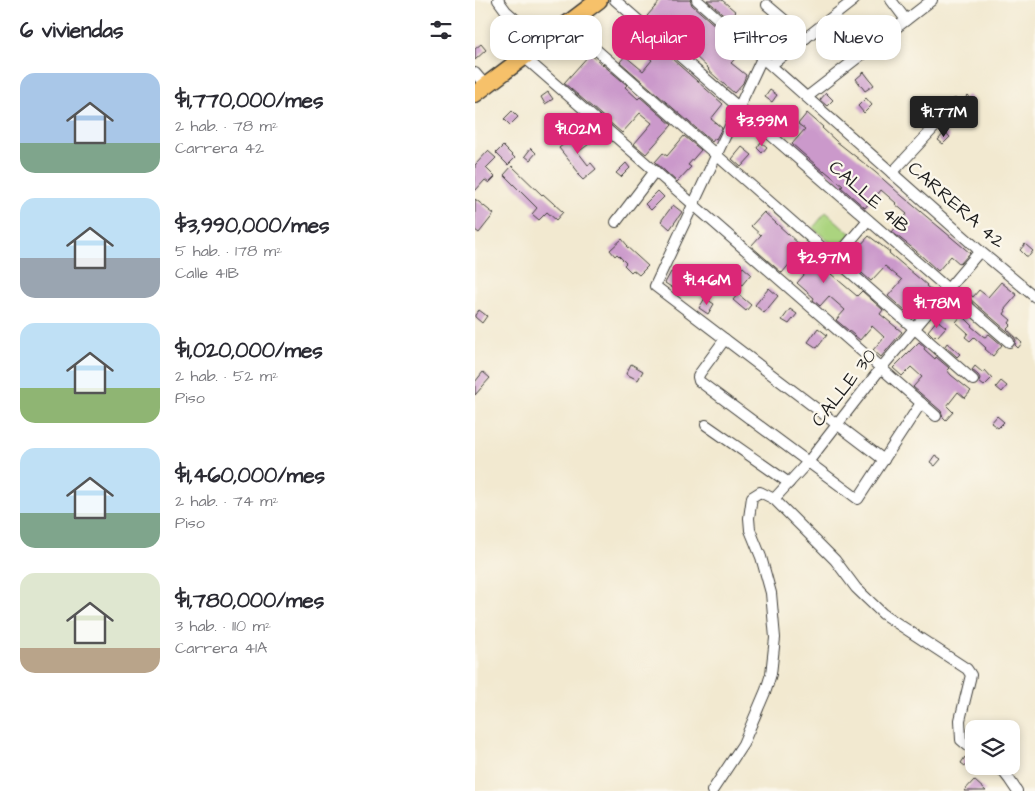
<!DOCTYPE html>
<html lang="es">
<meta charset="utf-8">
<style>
:root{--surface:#fff;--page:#f7f7f7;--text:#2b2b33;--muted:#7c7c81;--accent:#db2777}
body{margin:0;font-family:"Architects Daughter",sans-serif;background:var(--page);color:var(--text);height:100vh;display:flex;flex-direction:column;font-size:19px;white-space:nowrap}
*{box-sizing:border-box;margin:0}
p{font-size:16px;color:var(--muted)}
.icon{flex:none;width:28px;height:28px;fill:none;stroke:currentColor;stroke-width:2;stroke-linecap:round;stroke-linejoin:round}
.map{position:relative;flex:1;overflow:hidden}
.details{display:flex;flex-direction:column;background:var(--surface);width:475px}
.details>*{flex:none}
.banner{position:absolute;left:15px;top:15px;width:470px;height:45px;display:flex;gap:10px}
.fabs{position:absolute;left:490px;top:720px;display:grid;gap:10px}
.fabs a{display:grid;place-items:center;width:55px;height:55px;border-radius:10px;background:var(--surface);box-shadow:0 2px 8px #0003;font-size:25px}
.price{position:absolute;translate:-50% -42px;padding:0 11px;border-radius:5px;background:var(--accent);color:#fff;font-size:16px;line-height:32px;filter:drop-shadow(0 1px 2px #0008)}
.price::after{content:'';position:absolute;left:50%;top:30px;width:15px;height:11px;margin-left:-8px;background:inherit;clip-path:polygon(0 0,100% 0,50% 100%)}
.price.active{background:#222;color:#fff}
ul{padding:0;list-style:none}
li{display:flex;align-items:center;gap:15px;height:125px;padding:0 20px}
li span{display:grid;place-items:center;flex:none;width:140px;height:100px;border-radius:15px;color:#555}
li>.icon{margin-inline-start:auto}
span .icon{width:60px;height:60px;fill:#fffc;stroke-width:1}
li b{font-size:21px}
h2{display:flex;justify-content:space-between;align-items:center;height:60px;padding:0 20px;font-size:21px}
.chip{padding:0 18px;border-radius:15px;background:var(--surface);box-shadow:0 2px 8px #0003;font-size:18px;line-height:45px}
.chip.active{background:var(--accent);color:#fff}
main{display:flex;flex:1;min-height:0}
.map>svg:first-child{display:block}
.green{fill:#abd47f;stroke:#64784e}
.building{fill:#cb99cb}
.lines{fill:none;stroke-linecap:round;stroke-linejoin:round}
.minor-casing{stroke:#3c3b37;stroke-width:12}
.trunk-casing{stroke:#3c3b37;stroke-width:19}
.minor{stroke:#fff;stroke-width:10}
.trunk{stroke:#f6c16b;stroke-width:16}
.labels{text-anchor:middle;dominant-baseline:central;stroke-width:4.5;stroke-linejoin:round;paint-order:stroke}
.street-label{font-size:19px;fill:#1c1c1c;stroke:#fbf7ec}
</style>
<main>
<section class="details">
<h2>6 viviendas<svg class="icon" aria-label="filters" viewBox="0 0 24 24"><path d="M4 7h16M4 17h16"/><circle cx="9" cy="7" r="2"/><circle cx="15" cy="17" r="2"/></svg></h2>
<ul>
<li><span style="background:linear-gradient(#a9c7e8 70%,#7fa58c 0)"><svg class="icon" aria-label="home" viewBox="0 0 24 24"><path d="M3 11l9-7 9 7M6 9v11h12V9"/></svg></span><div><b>$1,770,000/mes</b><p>2 hab. · 78 m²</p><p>Carrera 42</p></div></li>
<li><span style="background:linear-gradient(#bfe0f5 60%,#9aa5b1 0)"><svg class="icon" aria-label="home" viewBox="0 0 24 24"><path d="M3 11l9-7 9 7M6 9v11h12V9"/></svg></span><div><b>$3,990,000/mes</b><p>5 hab. · 178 m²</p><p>Calle 41B</p></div></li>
<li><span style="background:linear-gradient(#bfe0f5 65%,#8fb573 0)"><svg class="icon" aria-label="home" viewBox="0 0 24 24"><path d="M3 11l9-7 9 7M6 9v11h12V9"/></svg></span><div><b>$1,020,000/mes</b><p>2 hab. · 52 m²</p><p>Piso</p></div></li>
<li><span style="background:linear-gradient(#bfe0f5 65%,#7fa58c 0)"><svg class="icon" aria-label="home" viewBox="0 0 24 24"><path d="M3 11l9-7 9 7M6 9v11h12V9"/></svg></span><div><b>$1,460,000/mes</b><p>2 hab. · 74 m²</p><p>Piso</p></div></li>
<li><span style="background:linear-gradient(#dfe7d0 75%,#b9a48a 0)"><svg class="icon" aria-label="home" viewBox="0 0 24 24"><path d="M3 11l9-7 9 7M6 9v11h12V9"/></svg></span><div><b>$1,780,000/mes</b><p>3 hab. · 110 m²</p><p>Carrera 41A</p></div></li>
</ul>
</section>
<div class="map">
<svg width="560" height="791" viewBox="0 0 560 791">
<rect width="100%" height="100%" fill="#fbf7ec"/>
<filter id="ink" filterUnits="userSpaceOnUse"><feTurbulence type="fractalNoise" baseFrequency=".02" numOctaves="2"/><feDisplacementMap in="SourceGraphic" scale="10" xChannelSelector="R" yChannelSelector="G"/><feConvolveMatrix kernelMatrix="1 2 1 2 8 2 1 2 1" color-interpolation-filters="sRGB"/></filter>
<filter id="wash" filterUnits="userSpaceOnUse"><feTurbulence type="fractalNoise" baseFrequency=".0096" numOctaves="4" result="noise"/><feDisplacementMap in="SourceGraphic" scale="20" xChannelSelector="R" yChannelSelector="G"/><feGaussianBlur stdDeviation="1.12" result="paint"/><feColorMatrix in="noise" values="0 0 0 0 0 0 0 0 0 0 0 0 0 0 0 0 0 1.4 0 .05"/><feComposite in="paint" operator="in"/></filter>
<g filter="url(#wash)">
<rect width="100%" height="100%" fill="#f2e9d0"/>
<path class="green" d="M351 212 376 234 363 249 338 228Z"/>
<g id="blocks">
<g class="building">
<path d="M186 0H215L217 5 268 50 256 63 271 75 268 83 259 93 233 70 234 69 218 54 216 56 208 49 210 46 193 32 192 34 172 16Z"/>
<path d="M232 0H247L261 12 254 19Z"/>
<path d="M162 28 248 104 236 119 247 128 241 139 240 138 237 142 145 62 150 56 168 71 177 60 165 50 168 47 155 36Z"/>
<path d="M6 44 11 50 0 60V49Z"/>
<path d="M115 54 152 85 150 87 163 99 165 97 197 125 171 154 159 144 177 123 165 113 147 133 89 83Z"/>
<path d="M389 72 399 85 390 91 381 79Z"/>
<path d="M295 90 302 95 297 102 290 97Z"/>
<path d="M73 92 78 99 70 104 66 97Z"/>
<path d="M351 93 358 100 352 106 345 100Z"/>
<path d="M493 95 498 100 492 106 487 101Z"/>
<path d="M391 98 397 105 389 113 383 106Z"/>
<path d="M37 111 43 117 35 125 29 119Z"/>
<path d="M332 113 348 127 347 128 361 141 400 172 427 196 495 253 485 264 476 256 463 271 440 250 417 232 432 214 420 204 421 203 406 190 403 194 402 193 390 208 366 187 368 186 350 171 349 172 317 144 330 129 323 124Z"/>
<path d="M109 132 117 142 103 152 113 165 116 163 121 169 108 180 102 174 104 173 84 148 94 140 96 142Z"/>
<path d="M470 132 475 137 468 144 463 140Z"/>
<path d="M209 136 226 150 213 165 216 167 202 182 180 162 188 153 192 156Z"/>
<path d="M286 142 292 147 287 153 282 148Z"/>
<path d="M28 146 40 158 33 165 21 153Z"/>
<path d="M267 147 277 155 266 167 257 159Z"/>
<path d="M56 148 61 153 55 160 50 156Z"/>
<path d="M13 151 21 158 11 168 20 177 14 183 10 180 0 191V165Z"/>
<path d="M151 163 155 168 146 177 141 173Z"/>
<path d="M37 166 67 195 68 194 88 212 81 220 72 212 64 220 57 214 62 208 29 175Z"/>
<path d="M183 191 189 197 176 210 170 204Z"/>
<path d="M0 199 19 214 4 233 0 230Z"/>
<path d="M198 205 207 212 195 229 186 221Z"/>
<path d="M289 212 325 245 326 244 346 262 347 261 353 266 351 267 358 272 356 274 382 296 387 291 408 310 405 314 427 332 406 357 398 350 409 337 397 326 385 340 361 320 370 310 354 296 345 306 338 300 339 298 322 283 336 267 326 258 321 264 317 261 307 273 276 246 286 235 276 226Z"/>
<path d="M394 236 415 252 414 253 452 285 451 286 460 293 448 307 440 300 430 311 413 296 427 280 410 266 396 281 372 260Z"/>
<path d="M147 239 152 245 151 246 173 266 164 275 158 270 156 272 149 265 151 263 142 254 140 256 135 250Z"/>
<path d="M550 244 558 251 554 256H551L545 250Z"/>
<path d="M268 267 276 274 267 285 258 278Z"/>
<path d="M196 272 211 281 204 292 190 283Z"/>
<path d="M526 282 542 295 529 310 531 311 529 314 536 320 534 323 536 325 532 329 547 343 543 348 540 345 541 340 539 337 487 292 489 290 498 297 504 290 513 297Z"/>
<path d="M294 288 303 296 289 313 280 305Z"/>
<path d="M263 294 276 305 271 311 258 300Z"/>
<path d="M230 298 239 304 233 314 224 308Z"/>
<path d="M315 309 322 314 314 324 307 320Z"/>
<path d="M4 310 12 316 7 323 0 317V315Z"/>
<path d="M487 315 497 325 496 326 508 336 510 337 514 334 527 345 518 356 510 349 511 348 499 337 495 341 490 337 493 333 481 322Z"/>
<path d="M462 320 471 327 462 337 460 335 459 337 453 331Z"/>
<path d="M343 328 352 335 342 348 333 342Z"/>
<path d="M444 342 450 347 449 349 460 359 461 357 474 368 472 370 476 375 496 391 490 398 483 392 472 406 478 412 471 420 468 417 466 411 438 387 447 377 436 367 427 376 418 368Z"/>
<path d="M472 343 485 354 482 357 470 346Z"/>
<path d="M156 364 168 371 163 380 151 374Z"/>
<path d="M500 366 508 373 510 370 517 378 509 386 504 382 505 378 503 375 497 370Z"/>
<path d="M8 372 15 378 0 395V382Z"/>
<path d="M526 381 532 386 527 392 521 387Z"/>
<path d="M522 416 529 422 523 428 516 423Z"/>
<path d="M460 455 466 459 460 466 455 462Z"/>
<path d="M490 757 496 761 492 766H490L486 763Z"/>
<path d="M499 780 511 791H489Z"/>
</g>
</g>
</g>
<g filter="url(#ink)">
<use href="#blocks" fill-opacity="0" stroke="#3c3b37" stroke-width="1"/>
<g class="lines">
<g class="minor-casing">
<g id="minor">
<path d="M23 0 31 11 67 43"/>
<path d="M140 0 534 342"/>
<path d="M222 0 505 251 560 297"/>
<path d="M416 0 431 20"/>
<path d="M292 5 331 38"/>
<path d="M92 24 498 380"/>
<path d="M49 57 461 416"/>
<path d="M287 58 180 286 409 460"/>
<path d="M296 65 379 0"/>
<path d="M0 73 11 86"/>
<path d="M332 97 457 0"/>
<path d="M417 173 481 104"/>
<path d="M141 222 180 171"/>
<path d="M360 259 393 220"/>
<path d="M250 339 225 373 223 377 224 381 383 499 446 403"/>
<path d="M231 425 314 483"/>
<path d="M299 499 333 462 406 368 505 251"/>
<path d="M524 766 534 779 542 791"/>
<path d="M237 791 268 744 291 690 296 674 300 638 296 593 286 557 275 530 274 518 277 497 285 492 299 499 360 560 381 588 408 614 492 669 496 675 485 720 486 740 499 751"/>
</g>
</g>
<g class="trunk-casing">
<path id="trunk" d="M0 94 124 0"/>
</g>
<use href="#minor" class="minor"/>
<use href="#trunk" class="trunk"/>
</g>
</g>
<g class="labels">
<g class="street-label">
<text transform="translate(394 197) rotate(41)">CALLE 41B</text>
<text transform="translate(481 205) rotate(41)">CARRERA 42</text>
<text transform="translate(369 388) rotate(-52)">CALLE 30</text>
</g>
</g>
</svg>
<div class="fabs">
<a><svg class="icon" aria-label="layers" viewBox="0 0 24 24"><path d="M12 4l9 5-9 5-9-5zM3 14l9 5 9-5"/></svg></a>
</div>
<b class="price active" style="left:469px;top:138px">$1.77M</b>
<b class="price" style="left:287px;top:147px">$3.99M</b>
<b class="price" style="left:103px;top:155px">$1.02M</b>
<b class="price" style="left:349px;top:284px">$2.97M</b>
<b class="price" style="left:232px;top:306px">$1.46M</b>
<b class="price" style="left:462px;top:329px">$1.78M</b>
<div class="banner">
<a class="chip">Comprar</a>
<a class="chip active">Alquilar</a>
<a class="chip">Filtros</a>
<a class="chip">Nuevo</a>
</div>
</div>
</main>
